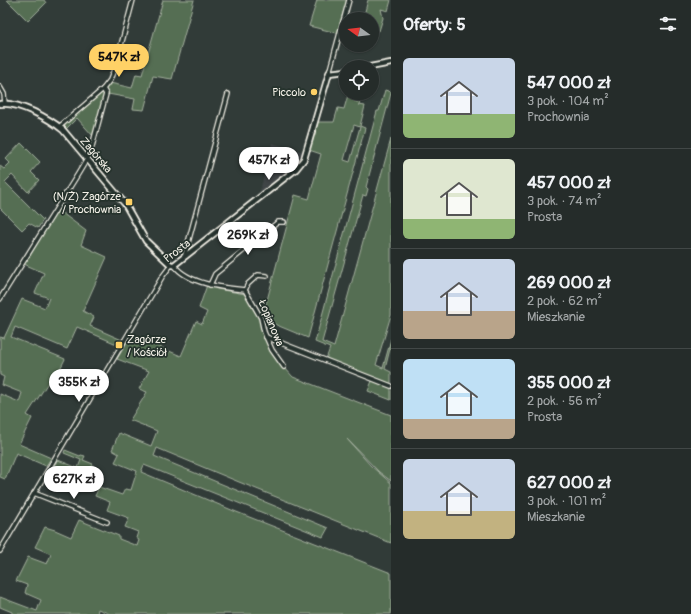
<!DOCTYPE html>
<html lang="pl">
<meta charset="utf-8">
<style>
:root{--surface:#252c2a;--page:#313836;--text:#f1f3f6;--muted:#a3a7a8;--line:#424847;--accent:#ffd166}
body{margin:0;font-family:Pangolin,sans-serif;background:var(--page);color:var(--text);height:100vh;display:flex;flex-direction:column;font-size:15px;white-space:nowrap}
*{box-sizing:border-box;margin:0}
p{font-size:13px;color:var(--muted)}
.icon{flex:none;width:22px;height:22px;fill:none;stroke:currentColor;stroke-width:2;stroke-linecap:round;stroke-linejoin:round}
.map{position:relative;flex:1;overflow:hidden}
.side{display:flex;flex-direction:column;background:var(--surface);width:300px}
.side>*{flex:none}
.needle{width:26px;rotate:285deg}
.fabs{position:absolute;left:339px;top:12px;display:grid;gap:8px}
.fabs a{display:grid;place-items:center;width:40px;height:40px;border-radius:50%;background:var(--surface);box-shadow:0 1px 3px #0004,0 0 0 1px var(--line);font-size:20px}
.price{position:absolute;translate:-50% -34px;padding:0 9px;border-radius:14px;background:#fff;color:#222;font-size:13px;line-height:26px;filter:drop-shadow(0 1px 2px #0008)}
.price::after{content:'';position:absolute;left:50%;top:24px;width:12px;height:9px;margin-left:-6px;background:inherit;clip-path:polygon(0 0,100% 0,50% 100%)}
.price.current{background:var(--accent);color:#111}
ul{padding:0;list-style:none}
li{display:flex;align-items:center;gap:12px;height:100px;padding:0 12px}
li+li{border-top:1px solid var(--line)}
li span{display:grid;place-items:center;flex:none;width:112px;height:80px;border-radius:6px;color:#555}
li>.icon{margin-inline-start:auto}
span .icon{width:48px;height:48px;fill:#fffc;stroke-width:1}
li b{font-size:17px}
h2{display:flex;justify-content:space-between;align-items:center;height:48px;padding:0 12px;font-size:17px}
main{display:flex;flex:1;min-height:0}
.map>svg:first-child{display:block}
.built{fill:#3f4546}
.green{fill:#556e53;stroke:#a4b09e;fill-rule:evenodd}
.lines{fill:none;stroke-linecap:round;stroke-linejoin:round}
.minor-casing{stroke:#f4f1e8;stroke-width:6}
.tertiary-casing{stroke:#f4f1e8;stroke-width:8}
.minor{stroke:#26332d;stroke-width:3.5}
.tertiary{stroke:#26332d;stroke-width:4.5}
.poi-dot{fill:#ffd166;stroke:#26332d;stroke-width:1.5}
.labels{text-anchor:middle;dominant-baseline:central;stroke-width:3.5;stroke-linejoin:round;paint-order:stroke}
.poi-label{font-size:11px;fill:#f4f1e8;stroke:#26332d;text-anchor:end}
.street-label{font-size:11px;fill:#f4f1e8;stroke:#26332d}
</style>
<main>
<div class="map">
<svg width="391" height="614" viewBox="0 0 391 614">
<rect width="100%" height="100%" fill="#313b38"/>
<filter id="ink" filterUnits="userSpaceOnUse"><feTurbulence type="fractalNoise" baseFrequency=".025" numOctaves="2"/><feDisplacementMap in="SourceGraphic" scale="8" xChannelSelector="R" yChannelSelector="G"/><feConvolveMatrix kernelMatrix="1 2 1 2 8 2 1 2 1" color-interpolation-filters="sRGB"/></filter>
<g filter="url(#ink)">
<path class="built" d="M272 143 304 152 296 165 259 195Z"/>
<g class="green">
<path d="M7 0H44L46 3 28 21Z"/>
<path d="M163 0H194L172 79 153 76 144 110 133 109 135 99 108 94 105 89 110 83 132 88 136 74 142 75Z"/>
<path d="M317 0H347L337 33 309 26Z"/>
<path d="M368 0H391L388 11 381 9 383 18 379 31 372 29V19H363Z"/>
<path d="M385 90 391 92V93L366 187 368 189 366 196 363 195 322 342 334 347 391 139V315L376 365 383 368 391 339V345L385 369 391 372V400L368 391 372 381 325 362 330 348 315 342 377 111H379Z"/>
<path d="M102 92H104L105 95 93 136 77 118 66 129 64 127 67 122Z"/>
<path d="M348 95 355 97 354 101 360 103 359 105 365 106 360 126 365 128 308 338 262 319 295 195 309 199 321 154 309 150 317 122H334L338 108 344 109ZM354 125 360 127 350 162 344 160Z"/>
<path d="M21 143 40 162 31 172 39 180 28 192 12 175 5 182 43 220 38 228 29 223 22 230 0 208V166L4 169 10 163 6 159Z"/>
<path d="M58 210 86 231 81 245 107 257 83 311 94 317 90 326 122 340 119 345 77 327 67 349 15 327 11 337 65 359 59 371 61 373 59 377 53 375 27 415 32 418 19 444 51 458 46 466 16 453 5 479 0 477V394L19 402 22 393 2 385 4 377 0 375V337L4 338 22 299 45 308 49 298 35 293 44 273 24 264Z"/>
<path d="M207 285 217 289 245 294 259 316 262 332 284 367 293 377 391 415V481L379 472 347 439 371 466 391 483V543L239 482 157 448 154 456 328 528 323 537 144 465 141 472 234 511 391 573V614H110L98 609 97 614H12V612L0 607V597L37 611 41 600 25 593 27 585 16 581 28 557 47 564 51 554 35 547 45 527 55 530 71 537 79 520 119 536V539L137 546 139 540 136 538 138 532 125 527 129 518 107 510 110 502 95 496 99 487 122 495 125 489 131 490 137 471 115 462 119 454 112 450 119 433 151 446 157 431 130 420 147 392 139 389 149 371 117 359 131 335 181 356 196 321 202 324 207 312 199 308Z"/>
<path d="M65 450 80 456 81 455 85 456 83 460 93 464 89 473 80 469V473L78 475 54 465 58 460 78 468 81 460 64 453Z"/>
</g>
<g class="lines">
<g class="minor-casing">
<g id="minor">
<path d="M329 73 349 0"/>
<path d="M0 87 4 94 5 103"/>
<path d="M59 127 103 89 110 80 116 64 133 0"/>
<path d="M186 256 185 254 228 94"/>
<path d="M174 265C188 284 224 288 245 290L261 318 264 332 272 350 284 367"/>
<path d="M210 285 215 274 278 222H284"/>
<path d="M245 290 248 284 258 275 267 276"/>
<path d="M0 299 78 174 90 154 106 94 103 89"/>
<path d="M266 337 391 386"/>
<path d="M34 493 107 522"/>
<path d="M0 551 162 277 171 265"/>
</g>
</g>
<g class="tertiary-casing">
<g id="tertiary">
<path d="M370 67 391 63"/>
<path d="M0 104C18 101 50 119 63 130L125 204 146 241 171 265H174L296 169 304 159 329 73 346 71"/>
</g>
</g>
<use href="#minor" class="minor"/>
<use href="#tertiary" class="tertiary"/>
</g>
</g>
<g class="poi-dot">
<circle cx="314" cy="92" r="4"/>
<rect x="125" y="198" width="8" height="8" rx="2"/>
<rect x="115" y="341" width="8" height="8" rx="2"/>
</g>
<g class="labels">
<g class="poi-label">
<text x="306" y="92">Piccolo</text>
<text x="121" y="196">(N/Ż) Zagórze<tspan x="121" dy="13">/ Prochownia</tspan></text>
<text x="127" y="339" text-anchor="start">Zagórze<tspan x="127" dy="13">/ Kościół</tspan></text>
</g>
<g class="street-label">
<text transform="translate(96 155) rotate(50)">Zagórska</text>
<text transform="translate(177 251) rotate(-38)">Prosta</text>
<text transform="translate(271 323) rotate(67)">Łopianowa</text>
</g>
</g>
</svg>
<div class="fabs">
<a><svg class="needle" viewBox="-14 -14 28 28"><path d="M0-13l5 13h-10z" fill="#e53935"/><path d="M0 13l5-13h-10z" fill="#a3a7a8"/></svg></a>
<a><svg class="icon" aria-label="locate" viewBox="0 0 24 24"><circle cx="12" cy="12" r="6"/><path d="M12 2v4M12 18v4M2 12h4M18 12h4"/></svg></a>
</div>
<b class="price current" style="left:119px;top:78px">547K zł</b>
<b class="price" style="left:269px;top:181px">457K zł</b>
<b class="price" style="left:248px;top:256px">269K zł</b>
<b class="price" style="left:79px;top:403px">355K zł</b>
<b class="price" style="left:74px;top:500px">627K zł</b>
</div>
<section class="side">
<h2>Oferty: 5<svg class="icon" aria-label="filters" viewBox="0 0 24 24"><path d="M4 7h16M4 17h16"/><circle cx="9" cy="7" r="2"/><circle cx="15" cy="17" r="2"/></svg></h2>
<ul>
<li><span style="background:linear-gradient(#c9d6e8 70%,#8fb573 0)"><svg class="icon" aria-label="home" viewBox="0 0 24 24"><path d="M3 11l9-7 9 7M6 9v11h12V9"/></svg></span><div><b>547 000 zł</b><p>3 pok. · 104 m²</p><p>Prochownia</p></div></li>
<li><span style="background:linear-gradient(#dfe7d0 75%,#8fb573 0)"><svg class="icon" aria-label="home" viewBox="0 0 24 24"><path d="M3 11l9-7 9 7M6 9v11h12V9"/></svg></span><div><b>457 000 zł</b><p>3 pok. · 74 m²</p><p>Prosta</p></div></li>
<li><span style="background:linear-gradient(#c9d6e8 65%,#b9a48a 0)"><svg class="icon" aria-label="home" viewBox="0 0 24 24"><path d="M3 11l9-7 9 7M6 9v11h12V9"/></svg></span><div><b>269 000 zł</b><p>2 pok. · 62 m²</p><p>Mieszkanie</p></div></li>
<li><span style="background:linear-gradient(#bfe0f5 75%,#b9a48a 0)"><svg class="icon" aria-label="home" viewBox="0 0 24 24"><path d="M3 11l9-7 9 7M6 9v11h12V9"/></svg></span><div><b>355 000 zł</b><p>2 pok. · 56 m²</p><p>Prosta</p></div></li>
<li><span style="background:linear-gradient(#c9d6e8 65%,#c2b280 0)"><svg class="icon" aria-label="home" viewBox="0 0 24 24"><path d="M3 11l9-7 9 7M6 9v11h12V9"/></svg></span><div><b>627 000 zł</b><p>3 pok. · 101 m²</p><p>Mieszkanie</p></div></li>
</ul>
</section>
</main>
